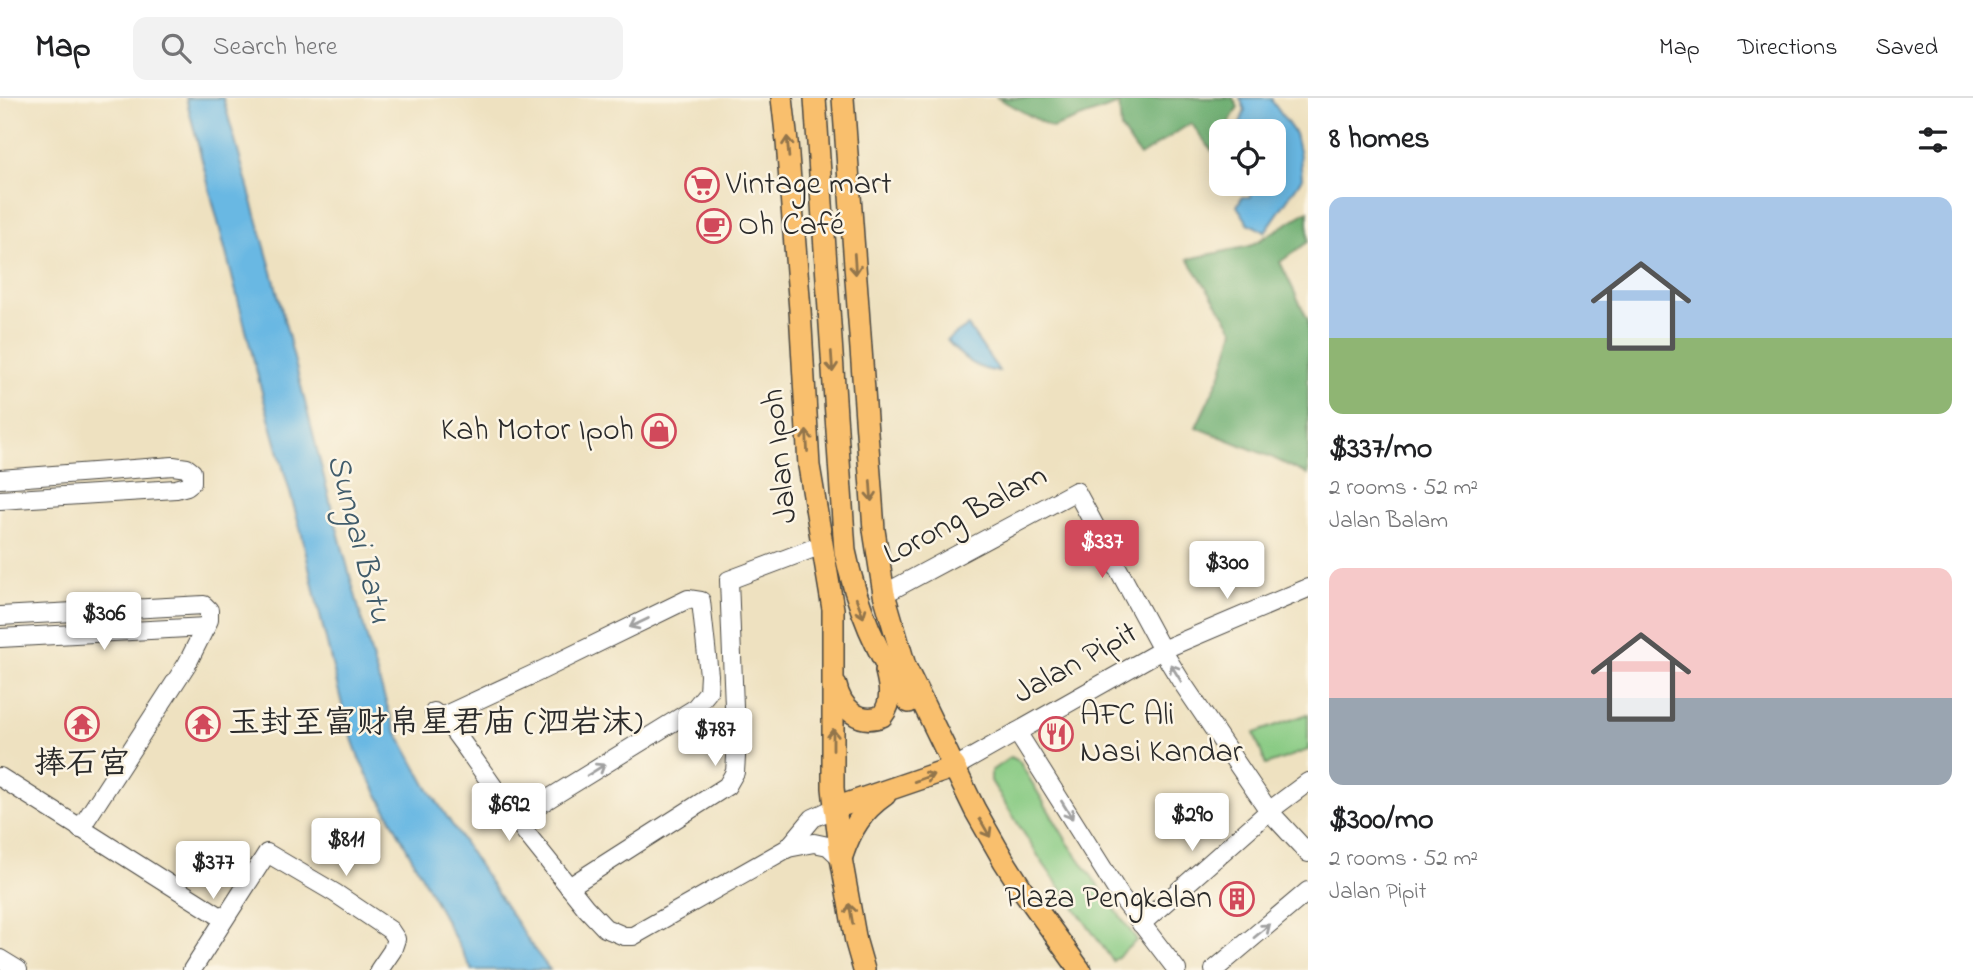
<!DOCTYPE html>
<meta charset="utf-8">
<style>
:root{--surface:#fff;--page:#f2f2f2;--text:#202124;--muted:#757577;--line:#e0e0e0;--accent:#d1495b}
body{margin:0;font-family:"Indie Flower","LXGW WenKai TC",sans-serif;background:var(--page);color:var(--text);height:100vh;display:flex;flex-direction:column;font-size:26px;white-space:nowrap}
*{box-sizing:border-box;margin:0}
p{font-size:23px;color:var(--muted)}
.icon{flex:none;width:38px;height:38px;fill:none;stroke:currentColor;stroke-width:2;stroke-linecap:round;stroke-linejoin:round}
.map{position:relative;flex:1;overflow:hidden}
.details{display:flex;flex-direction:column;background:var(--surface);width:665px}
.details>*{flex:none}
.controls{position:absolute;left:1209px;top:21px;display:grid;gap:14px}
.controls a{display:grid;place-items:center;width:77px;height:77px;border-radius:14px;background:var(--surface);box-shadow:0 4px 18px #0003;font-size:35px}
.price{position:absolute;translate:-50% -60px;padding:0 16px;border-radius:7px;background:#fff;color:#222;font-size:23px;line-height:46px;filter:drop-shadow(0 2px 4px #0008)}
.price::after{content:'';position:absolute;left:50%;top:42px;width:21px;height:16px;margin-left:-10px;background:inherit;clip-path:polygon(0 0,100% 0,50% 100%)}
.price.active{background:var(--accent);color:#fff}
ul{padding:0;list-style:none}
li{display:grid;align-content:center;gap:14px;height:371px;padding:0 21px}
li span{display:grid;place-items:center;height:217px;border-radius:14px;color:#555}
li>.icon{margin-inline-start:auto}
span .icon{width:126px;height:126px;fill:#fffc;stroke-width:1}
li b{font-size:30px}
h2{display:flex;justify-content:space-between;align-items:center;height:84px;padding:0 21px;font-size:30px}
header{display:flex;align-items:center;gap:42px;box-sizing:border-box;height:98px;padding:0 35px;background:var(--surface);border-bottom:2px solid var(--line)}
header strong{font-size:33px}
nav{display:flex;gap:38px;margin-inline-start:auto;font-size:24px}
.search{width:490px;height:63px;background:var(--page);display:flex;align-items:center;gap:18px;box-sizing:border-box;padding:0 24px;border-radius:14px;color:var(--muted);font-size:26px}
main{display:flex;flex:1;min-height:0}
.map>svg:first-child{display:block}
.green{fill:#89cb84;stroke:#5a7b58;stroke-width:2}
.forest{fill:#6eaf72;stroke:#4c6d4e;stroke-width:2}
.water{fill:#69b8e3;stroke:#4a7287;stroke-width:2}
.lines{fill:none;stroke-linecap:round;stroke-linejoin:round}
.minor-casing{stroke:#484641;stroke-width:20}
.major-casing{stroke:#484641;stroke-width:24}
.minor{stroke:#fff;stroke-width:18}
.major{stroke:#f9bf6d;stroke-width:21}
.oneway{stroke:#92754c}
.oneway2{stroke:#a0a0a0}
.labels{text-anchor:middle;dominant-baseline:central;stroke-width:5;stroke-linejoin:round;paint-order:stroke}
.poi-label{font-size:32px;fill:#2b2b2b;stroke:#fcf5e5;text-anchor:start}
.street-label{font-size:32px;fill:#2b2b2b;stroke:#fcf5e5}
.water-label{font-size:33px;font-style:italic;fill:#415c6b;stroke:#fcf5e5}
</style>
<header>
<strong>Map</strong>
<div class="search"><svg class="icon" aria-label="search" viewBox="0 0 24 24"><circle cx="10" cy="10" r="6"/><path d="M15 15l6 6"/></svg>Search here</div>
<nav><a>Map</a><a>Directions</a><a>Saved</a></nav>
</header>
<main>
<div class="map">
<svg width="1308" height="872" viewBox="0 0 1308 872">
<rect width="100%" height="100%" fill="#fcf5e5"/>
<filter id="ink" filterUnits="userSpaceOnUse"><feTurbulence type="fractalNoise" baseFrequency=".0143" numOctaves="2"/><feDisplacementMap in="SourceGraphic" scale="14" xChannelSelector="R" yChannelSelector="G"/><feConvolveMatrix kernelMatrix="1 2 1 2 8 2 1 2 1" color-interpolation-filters="sRGB"/></filter>
<filter id="wash" filterUnits="userSpaceOnUse"><feTurbulence type="fractalNoise" baseFrequency=".00686" numOctaves="4" result="noise"/><feDisplacementMap in="SourceGraphic" scale="28" xChannelSelector="R" yChannelSelector="G"/><feGaussianBlur stdDeviation="1.57" result="paint"/><feColorMatrix in="noise" values="0 0 0 0 0 0 0 0 0 0 0 0 0 0 0 0 0 1.4 0 .05"/><feComposite in="paint" operator="in"/></filter>
<g filter="url(#wash)">
<rect width="100%" height="100%" fill="#eee1c0"/>
<g class="green">
<path d="M1308 616V652L1266 667 1254 635Z"/>
<path d="M1011 659 1019 663 1068 745 1137 842 1113 863 1042 764 991 683V673Z"/>
</g>
<g class="forest">
<path d="M998 0H1233L1238 9 1224 33H1222L1221 37 1212 53 1191 25 1140 58 1121 31 1119 6 1052 30Z"/>
<path d="M1308 113V144L1280 164 1308 222V377L1271 359 1196 329 1221 276 1234 232 1188 161 1250 148Z"/>
</g>
<g class="water">
<path d="M186 0H223L274 181 333 415 375 570 394 629 426 687 534 851 550 872H472L360 663 346 623 315 497 302 437 264 302Z"/>
<path d="M1240 0H1272V3L1295 36 1300 58 1302 80 1265 134 1248 125 1237 108 1242 99H1251L1252 86H1274V33H1237L1245 12Z"/>
<path d="M968 228 999 273C977 273 961 259 947 242Z"/>
</g>
</g>
<g filter="url(#ink)">
<g class="lines">
<g class="minor-casing">
<g id="minor">
<path d="M0 381 173 368 187 370 192 374V384L187 388 176 391 0 402"/>
<path d="M884 496 1076 393 1162 552 1181 583 1269 713 1308 755"/>
<path d="M0 518 204 507 209 512V522L187 566 80 731"/>
<path d="M0 540 206 529"/>
<path d="M434 614 450 628 464 647 526 735 586 810 605 830 624 838H633L640 834 788 750 814 745 828 748 841 760"/>
<path d="M441 619 536 575 688 501 701 503 709 577 708 594 694 611 545 703 516 719"/>
<path d="M1017 634 1121 799 1177 872"/>
<path d="M955 669 1162 552 1308 490"/>
<path d="M0 679 224 821"/>
<path d="M788 750 813 720 835 710"/>
<path d="M569 789 727 688 735 674 736 659 729 482 822 447"/>
<path d="M1141 826 1269 713 1308 684"/>
<path d="M0 861 18 872"/>
<path d="M192 872 267 755 335 795 390 832 396 841 392 853 379 872"/>
<path d="M1214 872 1308 793"/>
</g>
</g>
<g class="major-casing">
<g id="major">
<path d="M782 0 787 44 800 212 809 368 833 511V690L841 760 856 844 864 872"/>
<path d="M815 0 845 453C856 507 878 558 909 604"/>
<path d="M843 0 874 432 884 496 905 568 975 712 1004 763 1020 788 1080 872"/>
<path d="M836 588C841 610 859 627 882 618 893 604 890 589 886 573"/>
<path d="M835 710 955 669"/>
<path d="M842 758C851 731 862 713 885 697"/>
</g>
</g>
<use href="#minor" class="minor"/>
<use href="#major" class="major"/>
</g>
<defs><path id="oneway-shaft" d="M-6 0H5M1.5-3L5.5 0L1.5 3" fill="none" stroke-width="1.6" stroke-linecap="round" stroke-linejoin="round" transform="scale(1.75)"/></defs>
<g class="oneway">
<use href="#oneway-shaft" transform="translate(788 49) rotate(-95)"/>
<use href="#oneway-shaft" transform="translate(855 166) rotate(86)"/>
<use href="#oneway-shaft" transform="translate(832 264) rotate(86)"/>
<use href="#oneway-shaft" transform="translate(807 343) rotate(-93)"/>
<use href="#oneway-shaft" transform="translate(871 393) rotate(86)"/>
<use href="#oneway-shaft" transform="translate(860 510) rotate(69)"/>
<use href="#oneway-shaft" transform="translate(833 641) rotate(-90)"/>
<use href="#oneway-shaft" transform="translate(924 680) rotate(-20)"/>
<use href="#oneway-shaft" transform="translate(985 730) rotate(60)"/>
<use href="#oneway-shaft" transform="translate(851 816) rotate(-100)"/>
</g>
<g class="oneway2">
<use href="#oneway-shaft" transform="translate(639 525) rotate(154)"/>
<use href="#oneway-shaft" transform="translate(1176 575) rotate(-122)"/>
<use href="#oneway-shaft" transform="translate(596 672) rotate(-32)"/>
<use href="#oneway-shaft" transform="translate(1067 712) rotate(58)"/>
<use href="#oneway-shaft" transform="translate(1262 833) rotate(-40)"/>
</g>
</g>
<defs>
<g id="supermarket-ring" transform="scale(1.75)"><circle r="9.5" fill="#fcf5e5" stroke="#d1495b" stroke-width="1.5"/><path d="M-6-5.5h2.5l.6 2H6L4.5 2H-2.5L-4.4-4H-6ZM-1.5 3.2a1.3 1.3 0 1 0 .1 0ZM3 3.2a1.3 1.3 0 1 0 .1 0Z" fill="#d1495b"/></g>
<g id="cafe-ring" transform="scale(1.75)"><circle r="9.5" fill="#fcf5e5" stroke="#d1495b" stroke-width="1.5"/><path d="M-5.5-4.5H6V0H3Q3 3.5 0 3.5H-2.5Q-5.5 3.5-5.5 0ZM3-3.2v2h1.7v-2ZM-6 4.5H4V6H-6Z" fill="#d1495b"/></g>
<g id="shop-ring" transform="scale(1.75)"><circle r="9.5" fill="#fcf5e5" stroke="#d1495b" stroke-width="1.5"/><path d="M-5-2.5h2.3a2.7 3.5 0 0 1 5.4 0H5L5.5 6h-11ZM-1.5-2.5h3a1.5 2.3 0 0 0-3 0Z" fill="#d1495b"/></g>
<g id="temple-ring" transform="scale(1.75)"><circle r="9.5" fill="#fcf5e5" stroke="#d1495b" stroke-width="1.5"/><path d="M0-6L5-2H3V0L6.5 2.5H4V6H1.5V3h-3V6H-4V2.5H-6.5L-3 0V-2H-5Z" fill="#d1495b"/></g>
<g id="restaurant-ring" transform="scale(1.75)"><circle r="9.5" fill="#fcf5e5" stroke="#d1495b" stroke-width="1.5"/><path d="M-5-6h1v4h1v-4h1v4h1v-4h1v5L-1.5 .5V6h-2V.5L-5-1ZM5-6V6H3V1.5H1.5Q1.5-4 5-6Z" fill="#d1495b"/></g>
<g id="building-ring" transform="scale(1.75)"><circle r="9.5" fill="#fcf5e5" stroke="#d1495b" stroke-width="1.5"/><path d="M-4-6H4V6H1V3H-1V6H-4ZM-2.5-4.3h1.7v1.8h-1.7ZM.8-4.3h1.7v1.8H.8ZM-2.5-1h1.7V.8h-1.7ZM.8-1h1.7V.8H.8Z" fill="#d1495b"/></g>
</defs>
<g fill-rule="evenodd">
<use href="#supermarket-ring" x="702" y="87"/>
<use href="#cafe-ring" x="714" y="128"/>
<use href="#shop-ring" x="659" y="333"/>
<use href="#temple-ring" x="82" y="626"/>
<use href="#temple-ring" x="203" y="626"/>
<use href="#restaurant-ring" x="1056" y="636"/>
<use href="#building-ring" x="1237" y="801"/>
</g>
<g class="labels">
<g class="poi-label">
<text x="726" y="87">Vintage mart</text>
<text x="738" y="128">Oh Café</text>
<text x="634" y="333" text-anchor="end">Kah Motor Ipoh</text>
<text x="1080" y="618">AFC Ali<tspan x="1080" dy="37">Nasi Kandar</tspan></text>
<text x="228" y="626">玉封至富财帛星君庙 (泗岩沫)</text>
<text x="82" y="667" text-anchor="middle">捧石宫</text>
<text x="1212" y="801" text-anchor="end">Plaza Pengkalan</text>
</g>
<g class="street-label">
<text transform="translate(781 358) rotate(-96)">Jalan Ipoh</text>
<text transform="translate(966 418) rotate(-28)">Lorong Balam</text>
<text transform="translate(1076 566) rotate(-29)">Jalan Pipit</text>
</g>
<g class="water-label">
<text transform="translate(358 441) rotate(75)">Sungai Batu</text>
</g>
</g>
</svg>
<div class="controls">
<a><svg class="icon" aria-label="locate" viewBox="0 0 24 24"><circle cx="12" cy="12" r="6"/><path d="M12 2v4M12 18v4M2 12h4M18 12h4"/></svg></a>
</div>
<b class="price active" style="left:1102px;top:482px">$337</b>
<b class="price" style="left:1227px;top:503px">$300</b>
<b class="price" style="left:104px;top:554px">$306</b>
<b class="price" style="left:715px;top:670px">$787</b>
<b class="price" style="left:509px;top:745px">$692</b>
<b class="price" style="left:1192px;top:755px">$290</b>
<b class="price" style="left:346px;top:780px">$811</b>
<b class="price" style="left:213px;top:803px">$377</b>
</div>
<section class="details">
<h2>8 homes<svg class="icon" aria-label="filters" viewBox="0 0 24 24"><path d="M4 7h16M4 17h16"/><circle cx="9" cy="7" r="2"/><circle cx="15" cy="17" r="2"/></svg></h2>
<ul>
<li><span style="background:linear-gradient(#a9c7e8 65%,#8fb573 0)"><svg class="icon" aria-label="home" viewBox="0 0 24 24"><path d="M3 11l9-7 9 7M6 9v11h12V9"/></svg></span><div><b>$337/mo</b><p>2 rooms · 52 m²</p><p>Jalan Balam</p></div></li>
<li><span style="background:linear-gradient(#f6c9c9 60%,#9aa5b1 0)"><svg class="icon" aria-label="home" viewBox="0 0 24 24"><path d="M3 11l9-7 9 7M6 9v11h12V9"/></svg></span><div><b>$300/mo</b><p>2 rooms · 52 m²</p><p>Jalan Pipit</p></div></li>
</ul>
</section>
</main>
